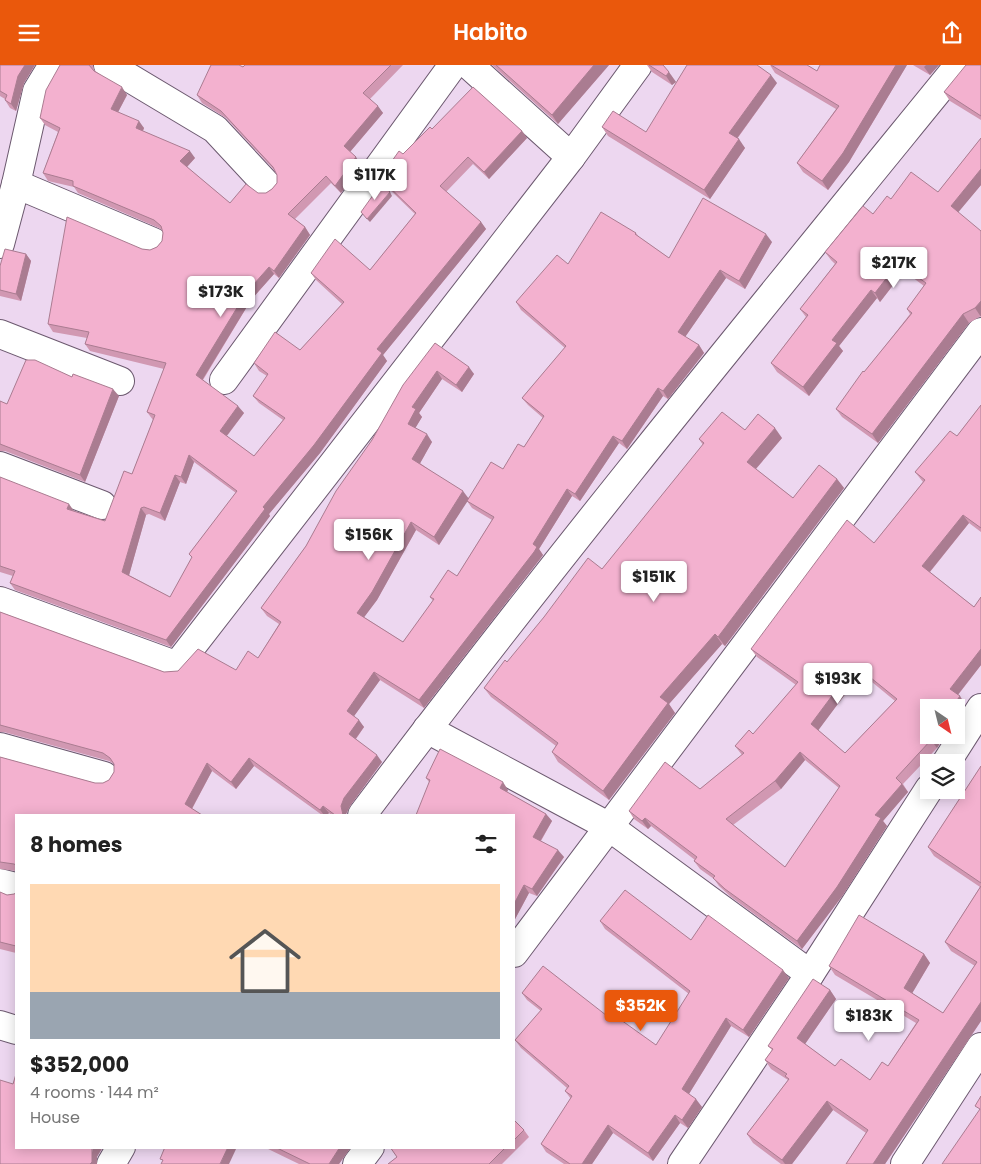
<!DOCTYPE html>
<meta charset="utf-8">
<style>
:root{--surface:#fff;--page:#f2f2f2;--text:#222;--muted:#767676;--line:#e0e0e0;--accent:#ea580c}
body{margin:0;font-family:Poppins,sans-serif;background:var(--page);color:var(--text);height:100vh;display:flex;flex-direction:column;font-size:19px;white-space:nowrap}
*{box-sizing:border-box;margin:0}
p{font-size:16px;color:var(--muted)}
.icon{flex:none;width:28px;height:28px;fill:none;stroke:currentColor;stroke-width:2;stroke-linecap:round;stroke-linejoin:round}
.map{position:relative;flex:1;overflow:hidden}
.panel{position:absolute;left:15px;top:749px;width:500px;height:335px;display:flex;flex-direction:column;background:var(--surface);border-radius:0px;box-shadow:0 2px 12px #0003}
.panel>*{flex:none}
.needle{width:32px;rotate:145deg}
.tools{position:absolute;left:920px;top:634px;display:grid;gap:10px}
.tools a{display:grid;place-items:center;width:45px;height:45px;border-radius:0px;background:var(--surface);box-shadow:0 2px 12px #0003;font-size:25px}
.price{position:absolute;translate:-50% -42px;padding:0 11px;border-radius:5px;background:#fff;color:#222;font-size:16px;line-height:32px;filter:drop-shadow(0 1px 2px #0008)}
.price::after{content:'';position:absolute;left:50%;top:30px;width:15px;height:11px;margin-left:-8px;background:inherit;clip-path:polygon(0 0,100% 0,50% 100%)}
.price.active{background:var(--accent);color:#fff}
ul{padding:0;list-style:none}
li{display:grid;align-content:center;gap:10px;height:265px;padding:0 15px}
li+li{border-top:1px solid var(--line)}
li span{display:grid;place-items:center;height:155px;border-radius:0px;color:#555}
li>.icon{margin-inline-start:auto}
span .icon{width:90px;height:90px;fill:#fffc;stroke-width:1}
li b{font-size:21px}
h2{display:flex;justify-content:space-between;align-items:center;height:60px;padding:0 15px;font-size:21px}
header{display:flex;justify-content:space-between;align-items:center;height:65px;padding:0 15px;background:var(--accent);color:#fff;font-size:22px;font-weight:600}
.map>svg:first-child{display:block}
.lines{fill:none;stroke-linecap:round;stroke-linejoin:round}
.minor-casing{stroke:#6c596f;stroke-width:30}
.minor{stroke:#fff;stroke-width:28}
.wall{fill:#d198b2;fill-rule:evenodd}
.shaded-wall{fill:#aa7c91}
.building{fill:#f3b1cf;stroke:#aa7c91;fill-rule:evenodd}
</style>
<header><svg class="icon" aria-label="menu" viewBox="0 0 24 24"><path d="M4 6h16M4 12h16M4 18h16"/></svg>Habito<svg class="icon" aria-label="share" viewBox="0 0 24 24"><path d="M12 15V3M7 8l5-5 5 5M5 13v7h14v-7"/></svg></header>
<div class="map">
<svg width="981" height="1099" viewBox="0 0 981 1099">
<rect width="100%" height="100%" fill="#edd7f0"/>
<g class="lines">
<g class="minor-casing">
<g id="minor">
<path d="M108 0 215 64 267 120"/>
<path d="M469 0 571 92"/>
<path d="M16 119 153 177"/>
<path d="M0 179 16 119 37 26 53 0"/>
<path d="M0 269 120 316"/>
<path d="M224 315 453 0"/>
<path d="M0 401 102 440"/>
<path d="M0 536 175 600 178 599 571 92 638 0"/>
<path d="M427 664 608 761 810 909"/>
<path d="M0 682 104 711"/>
<path d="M946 698 981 643"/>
<path d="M362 750C554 495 757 248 959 0"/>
<path d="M0 818 16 822"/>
<path d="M514 888 981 267"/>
<path d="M0 960 16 965"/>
<path d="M111 1099 121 1082"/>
<path d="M357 1099 370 1082"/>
<path d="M682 1099 810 909 929 724"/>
<path d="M905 1099 981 982"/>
</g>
</g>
<use href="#minor" class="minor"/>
</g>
<g class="wall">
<path d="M0 0H35L24 18 16 46 10 43 5 35V34L0 31Z"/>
<path d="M60 0H93L94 5 127 30 118 47 144 63 143 66 195 93 187 102 230 138 258 128H266L272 124 277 118V110L275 106 226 53 202 38 197 30 245 0H403L370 34 383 48 350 87 361 100 341 128 331 118 295 154 305 162 310 170 279 213 274 209 251 235 203 315 244 348 227 371 254 391 283 355 259 338 253 331 267 311 259 306 254 298 300 285 342 239 316 215 311 208 370 205 415 149 385 120 380 113 403 89 432 64 522 66 527 73 489 114 473 99 446 127 481 157 486 164 383 290 387 296 320 388 269 449 270 451 171 582 15 525 10 518 13 511 0 507V412L74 446 105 456 132 409 153 355 147 347 164 304 90 286 85 279 87 273 53 267 48 259 142 184 150 185 157 182 162 176 163 168 162 165 159 163 78 128 74 122 48 116 43 108 58 67 45 60 40 53ZM194 397 236 428 189 489 192 493 170 532 129 510 146 450 149 449 165 456 180 417 186 419Z"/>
<path d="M492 0H609L558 59Z"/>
<path d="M647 0H663L676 17 672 20 652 7Z"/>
<path d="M770 0H807L817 6 820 0H907L849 97 828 125 803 107 797 98 836 44 775 8Z"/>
<path d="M913 0H939L930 10Z"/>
<path d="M981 0V55L950 36 944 27Z"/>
<path d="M777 18 737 74 745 83 710 134 608 71 602 62 646 67Z"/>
<path d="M981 73V120L958 147 981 251 969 258 878 378 842 352 836 344 910 249 907 244 924 221 904 206 880 237 877 233 839 281 843 286 809 331 777 307 771 298 806 252 800 244 835 199 831 195 825 187 891 134 938 127Z"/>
<path d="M636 168 639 172 669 193 772 177 745 224 726 213 685 272 699 280 704 288 701 292 668 334 663 331 627 384 619 378 580 436 572 431 539 484 543 490 540 494 424 643 380 615 354 651 364 662 356 674 382 697 350 741 346 749 347 750H331L329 748 327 750H322L254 701 236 724 212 706 192 744 16 750V806L0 804V692L95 718H103L109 715 114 707V699L109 696 4 667H0V547L164 607 236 605 258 593 279 559 267 551 261 543 306 481 372 375 435 278 474 309 462 327 442 314 419 348 422 352 415 363 432 377 420 398 468 433 503 404 524 382 543 353 528 340 522 333 565 283 521 245 516 237 568 199ZM467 436 472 443 492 455 457 511 430 532 433 536 403 577 364 552 377 535 416 465 439 480Z"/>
<path d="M26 189 31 196 21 236 0 231V201Z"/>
<path d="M119 331 85 417 5 386H0V336L7 339Z"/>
<path d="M981 340V467L969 458 930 507 974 542 981 532V600L958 630 965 639 929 670H945L937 683 903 719 908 727 883 756 887 761 843 830 802 884 731 832 719 821 714 814 700 804 694 796 695 795 651 761 648 764 634 754 629 746 700 724 742 690 735 681 753 669 796 620 757 592 751 584 874 478 923 417 915 407 957 371ZM861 608 895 636 845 688 818 665ZM805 695 839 723 785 802 733 760 781 724Z"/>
<path d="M745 365 782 373 756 404 793 433 837 414 844 423 725 581 722 579 669 639 675 648 609 735 558 697 552 687 556 681 491 632 484 623 507 597 602 504 703 380 699 374Z"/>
<path d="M981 701V956L885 1099H846L866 1068 833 1045 792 1099H781L753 1078 747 1069 788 1015 771 1004 765 995 772 985 768 981 830 925 836 934 805 979 835 1001 870 1015 888 1001 916 958 835 910 829 901 924 889 930 898 912 928 943 948 975 901 951 886 945 877 980 822 934 791 928 782Z"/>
<path d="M426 713 508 725 507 727 546 749 552 756 541 776 564 792 537 831 529 828 514 856V750L429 717Z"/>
<path d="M0 827 7 830 14 829 16 828V888L0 884Z"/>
<path d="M600 856 691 875 789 913 749 972 731 961 689 1029 702 1042 688 1063 680 1058 653 1096 613 1068 592 1099H564L546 1087 541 1079 571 1034 565 1026 567 1023 521 983 515 975 541 946 527 935 522 928 611 954 656 980 689 929 605 864Z"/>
<path d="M514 1055 524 1065 529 1072 502 1099H388L397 1092 390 1082H514Z"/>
<path d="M264 1082H351L339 1099H299Z"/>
</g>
<g class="shaded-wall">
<path d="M25 0H35L24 18 16 46 11 39 18 11Z"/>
<path d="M594 0H609L558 59 552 50Z"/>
<path d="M896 0H907L849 97 828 125 822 116Z"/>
<path d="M926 0H939L930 10 924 2Z"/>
<path d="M669 7 676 17 672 20 666 11Z"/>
<path d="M771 10 777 18 735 76 729 68Z"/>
<path d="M122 22 127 30 116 51 111 44Z"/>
<path d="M378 41 383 48 349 88 344 81Z"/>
<path d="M139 56 144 63 141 70 136 63Z"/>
<path d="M522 66 527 73 489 114 484 107Z"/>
<path d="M739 74 745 83 710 134 704 125Z"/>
<path d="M190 86 195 93 185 104 180 96Z"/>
<path d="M356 92 361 100 341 128 335 121Z"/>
<path d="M981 104V120L956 150 951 141Z"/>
<path d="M390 127 392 131 370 157 367 154Z"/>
<path d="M481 157 486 164 383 290 387 296 320 388 269 449 270 451 171 582 166 575 377 284Z"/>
<path d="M305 162 310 170 279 213 274 206Z"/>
<path d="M766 169 772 177 745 224 739 216Z"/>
<path d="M26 189 31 196 21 236 16 229Z"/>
<path d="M898 198 904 206 880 237 875 228Z"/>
<path d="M269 202 274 209 251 235 201 317 196 310 246 228Z"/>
<path d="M720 205 726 213 683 275 678 267Z"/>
<path d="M871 225 877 233 839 281 843 286 809 331 803 322 832 275Z"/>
<path d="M981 236V252L975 243Z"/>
<path d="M963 249 969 258 878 378 872 369Z"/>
<path d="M699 280 704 288 668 334 663 326Z"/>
<path d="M469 302 474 309 462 327 456 320Z"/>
<path d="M437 306 442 314 419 348 422 352 413 367 408 359 412 342Z"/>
<path d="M658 323 663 331 627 384 622 376Z"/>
<path d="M113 324 119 331 85 417 80 410Z"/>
<path d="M238 341 244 348 225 373 220 366Z"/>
<path d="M775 363 782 373 754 406 747 397Z"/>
<path d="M427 369 432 377 418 402 412 394Z"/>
<path d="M613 371 619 378 580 436 575 429Z"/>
<path d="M189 390 194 397 186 419 181 412Z"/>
<path d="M175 410 180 417 165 456 160 448Z"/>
<path d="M837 414 844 423 725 581 718 572Z"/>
<path d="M567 424 572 431 539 484 543 490 540 494 424 643 419 635 533 479Z"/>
<path d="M463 426 469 434 439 480 434 472Z"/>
<path d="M69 439 74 446 67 444Z"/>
<path d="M141 443 146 450 128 514 122 507Z"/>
<path d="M963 450 969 458 928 509 922 501Z"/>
<path d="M411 457 416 465 377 535 362 555 357 548Z"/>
<path d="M715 569 722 579 669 639 675 648 609 735 603 726 660 632Z"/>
<path d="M981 584V600L956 632 950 624Z"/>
<path d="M855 600 861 608 817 667 811 659Z"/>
<path d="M374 607 380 615 352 654 347 646Z"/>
<path d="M960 631 965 639 956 653V642H952Z"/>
<path d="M359 655 364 662 354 676 349 669Z"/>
<path d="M935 670H945L937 683 931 675Z"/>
<path d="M800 687 805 695 781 724 775 716Z"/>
<path d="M377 690 382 697 350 741 346 749 347 750H343L341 741 344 733Z"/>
<path d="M249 693 254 701 236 724 231 717Z"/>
<path d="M207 698 212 706 190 747 185 739Z"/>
<path d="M503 717 508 725 505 731 500 723Z"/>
<path d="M902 719 908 727 883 756 887 761 843 830 802 884 797 876 875 750Z"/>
<path d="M323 741 329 748 327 750H324L320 745Z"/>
<path d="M546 749 552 756 538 780 533 772Z"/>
<path d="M645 753 651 761 648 764 642 756Z"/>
<path d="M558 785 564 792 537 831 532 824Z"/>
<path d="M524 820 529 828 514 856V839Z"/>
<path d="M924 889 930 898 910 932 904 923Z"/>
<path d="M783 905 789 913 749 972 743 965Z"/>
<path d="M830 925 836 934 803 982 797 973Z"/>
<path d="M981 937V956L885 1099H873Z"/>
<path d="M726 953 731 961 687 1032 682 1024Z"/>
<path d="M696 1034 702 1042 688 1063 682 1055Z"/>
<path d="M827 1036 833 1045 792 1099H785L782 1095Z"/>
<path d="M675 1050 680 1058 653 1096 648 1088Z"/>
<path d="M608 1060 613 1068 592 1099H582Z"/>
<path d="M93 1082H103L97 1092V1099H90Z"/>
<path d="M228 1082H237L229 1099H220Z"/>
<path d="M340 1082H351L339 1099H329Z"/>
</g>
<g class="building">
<path d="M0 0H25L18 11 11 39 5 35 7 30 0 26Z"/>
<path d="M60 0H89L94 6 122 22 111 44 139 56 136 63 190 86 180 96 230 138 246 119 258 128H266L272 124 277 118V110L273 102 221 46 197 30 211 0H239L243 2 245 0H391L363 28 378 41 344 81 356 92 335 121 326 111 288 149 305 162 274 206 269 202 246 228 196 310 238 341 220 366 254 391 285 353 253 331 268 309 254 298 275 267 300 285 344 237 311 208 335 174 370 205 416 148 380 113 399 86 403 89 430 62 432 64 473 22 522 66 484 107 468 92 440 121 481 157 377 284 382 288 314 380 263 442 265 444 166 575 10 518 15 506 0 501V412L69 439 67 444 105 456 124 406 132 409 155 350 147 347 166 298 85 279 89 267 48 259 67 152 142 184 150 185 157 182 162 176 163 168 161 161 154 155 73 121V116L43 108 60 63 40 53 46 25ZM189 390 237 426 189 489 192 492 170 532 122 507 141 443 144 442 160 448 175 410 181 412Z"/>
<path d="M496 0H594L552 50Z"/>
<path d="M649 0H663L669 7 666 11Z"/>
<path d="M687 0H757L771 10 729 68 739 74 704 125 602 62 613 46 646 67Z"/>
<path d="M771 0H807L817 6 820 0H896L843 88 822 116 797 98 839 41Z"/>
<path d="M966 0H981V51L944 27Z"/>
<path d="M981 73V104L951 141 981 166V236L975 243 963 249 872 369 836 344 863 306 864 307 912 248 907 244 926 218 898 198 875 228 871 225 832 275 837 278 803 322 771 298 808 250 800 244 837 197 825 187 863 141 873 149 887 131 891 134 911 107 938 127Z"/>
<path d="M381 119 390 127 367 154 361 147Z"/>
<path d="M703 133 766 169 739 216 720 205 678 267 699 280 696 284 663 326 658 323 622 376 613 371 575 429 567 424 533 479 537 482 534 487 419 635 374 607 347 646 359 655 349 669 377 690 344 733 341 741 343 750H335L323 741 320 745 249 693 231 717 207 698 185 739 202 750H16V800L14 799 0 797V692L95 718H103L109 715 114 707V699L110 693 103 688 0 660V547L164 607 178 606 198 584 236 605 248 586 258 593 281 557 261 543 306 481 336 426 372 375 403 320 435 278 469 302 456 320 437 306 412 342 416 344 408 359 427 369 412 394 463 426 434 472 411 457 372 527 357 548 403 577 434 534 430 532 448 505 457 511 494 452 467 436 491 397 503 404 518 379 524 382 544 351 522 333 566 281 516 237 557 190 568 199 601 147 636 168 635 169 669 193Z"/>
<path d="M5 184 26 189 16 229 0 225V201Z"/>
<path d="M26 295H35L72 312 73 309 113 324 80 410 0 379V336L7 339Z"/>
<path d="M981 340V463L963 450 922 501 974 542 981 532V584L950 624 960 631 952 642H929V670H935L931 675 896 713 902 719 875 750 881 753 837 822 797 876 725 824 713 813 715 811 694 796 697 792 645 753 642 756 629 746 665 697 700 724 744 688 735 681 749 665 753 669 798 617 751 584 847 455 874 478 925 415 915 407 950 366 957 371ZM855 600 897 634 845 688 811 659ZM800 687 840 721 785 802 726 754 775 716Z"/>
<path d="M722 347 745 365 758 349 775 363 747 397 793 433 819 400 837 414 718 572 715 569 660 632 668 638 603 726 552 687 558 678 484 623 505 595 507 597 544 552 588 493 602 504 704 378 699 374Z"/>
<path d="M440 684 503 717 500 723 546 749 533 772 558 785 532 824 524 820 514 839V750H416L430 715 426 713Z"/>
<path d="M981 701V818L928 782Z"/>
<path d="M981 821V937L873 1099H846L868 1065 827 1036 782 1095 747 1069 789 1014 785 1011 787 1009 765 995 773 984 768 981 813 914 830 925 797 973 835 1001 841 994 870 1015 882 997 888 1001 919 955 829 901 859 850 924 889 904 923 943 948 977 897 945 877Z"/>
<path d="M625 825 691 875 708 850 783 905 743 965 726 953 682 1024 696 1034 682 1055 675 1050 648 1088 608 1060 582 1099H570L541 1079 572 1031 565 1026 569 1021 515 975 542 944 522 928 543 901 611 954 614 950 656 980 690 926 600 856Z"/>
<path d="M0 827 7 830 14 829 16 828V881L0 877Z"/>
<path d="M16 1009V1082H93L92 1084V1097L90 1099H0V1015L13 1019Z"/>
<path d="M981 1031V1099H942L980 1044 975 1041Z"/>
<path d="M514 1055 524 1065 514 1075Z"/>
<path d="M165 1082H228L220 1099H161L163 1095 160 1094Z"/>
<path d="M275 1082H340L329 1099H310Z"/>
<path d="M390 1082H506L489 1099H388L397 1092Z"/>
</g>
</svg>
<div class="tools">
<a><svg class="needle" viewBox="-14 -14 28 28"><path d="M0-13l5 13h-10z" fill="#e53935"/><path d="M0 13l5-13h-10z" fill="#767676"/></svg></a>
<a><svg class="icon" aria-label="layers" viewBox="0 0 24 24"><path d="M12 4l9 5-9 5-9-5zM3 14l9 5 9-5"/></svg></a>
</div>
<b class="price" style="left:375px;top:136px">$117K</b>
<b class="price" style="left:894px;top:224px">$217K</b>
<b class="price" style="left:221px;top:253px">$173K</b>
<b class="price" style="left:369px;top:496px">$156K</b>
<b class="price" style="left:654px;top:538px">$151K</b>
<b class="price" style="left:838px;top:640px">$193K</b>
<b class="price active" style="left:641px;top:967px">$352K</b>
<b class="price" style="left:869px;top:977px">$183K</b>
<section class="panel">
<h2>8 homes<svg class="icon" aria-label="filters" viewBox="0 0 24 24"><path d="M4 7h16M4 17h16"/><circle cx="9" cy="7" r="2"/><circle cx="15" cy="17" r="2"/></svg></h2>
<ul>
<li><span style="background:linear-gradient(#ffd9b3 70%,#9aa5b1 0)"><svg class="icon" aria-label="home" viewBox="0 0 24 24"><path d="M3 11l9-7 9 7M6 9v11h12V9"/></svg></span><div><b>$352,000</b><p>4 rooms · 144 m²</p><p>House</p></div></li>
</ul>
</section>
</div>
